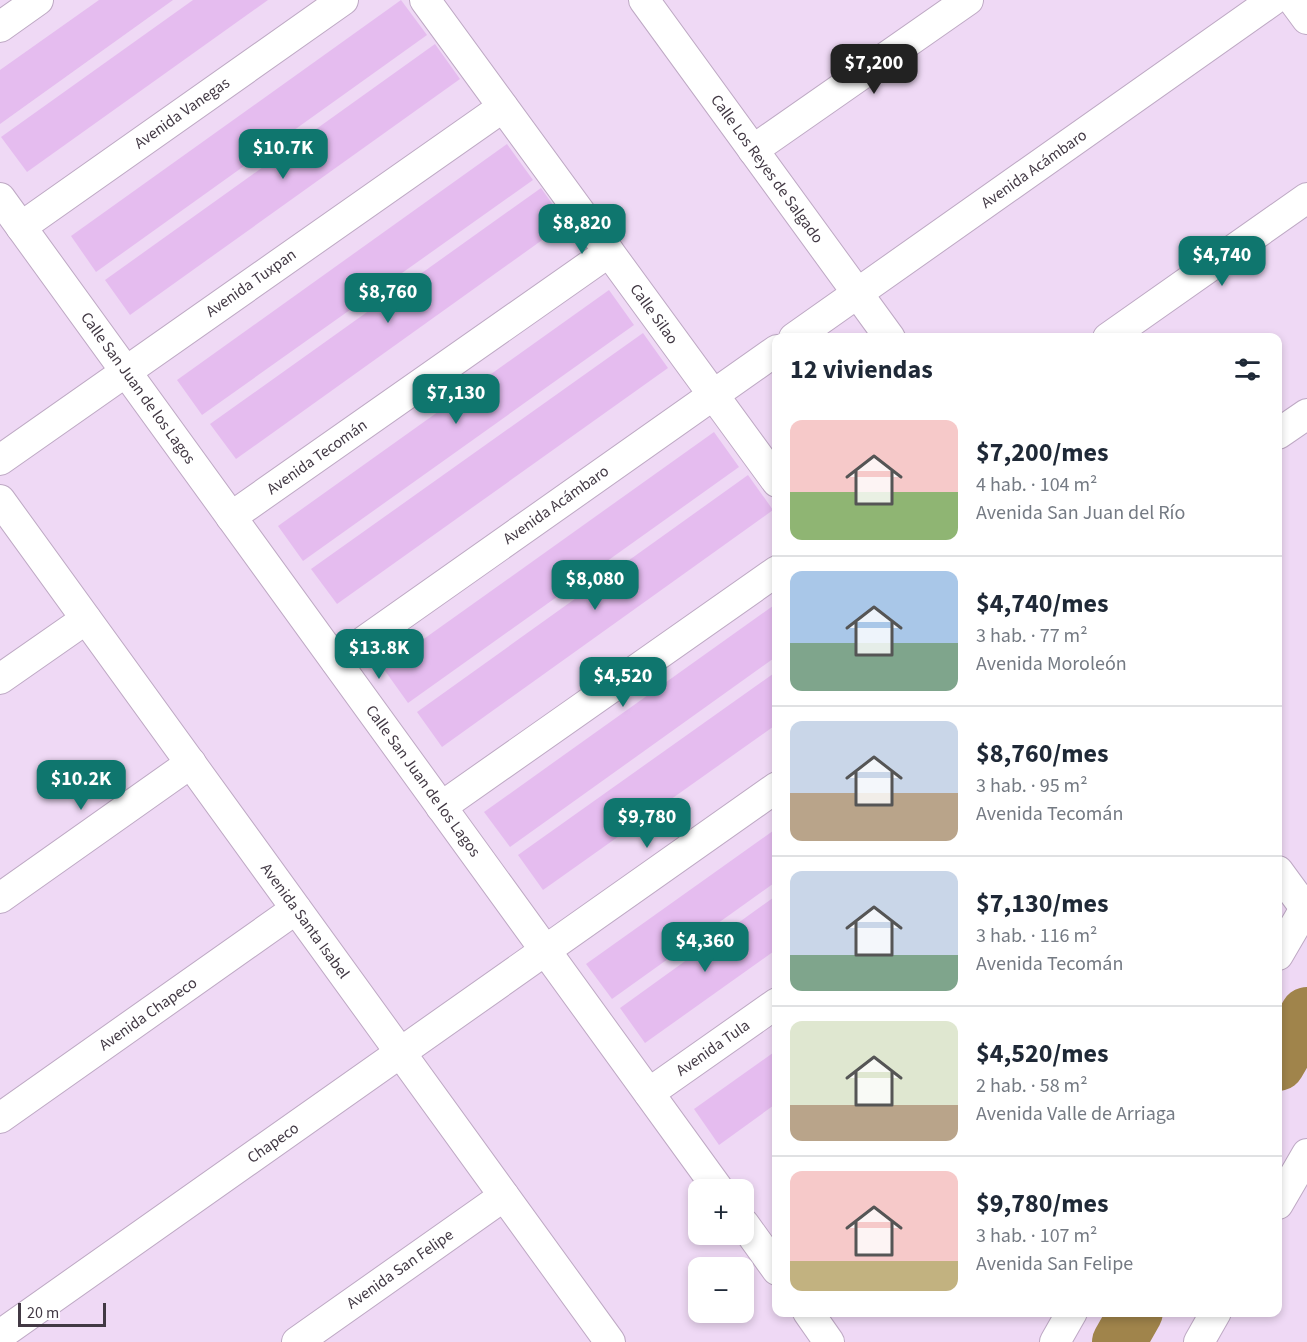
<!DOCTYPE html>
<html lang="es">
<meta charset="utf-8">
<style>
:root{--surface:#fff;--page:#f2f2f3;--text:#1f2937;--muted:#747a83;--line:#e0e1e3;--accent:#0f766e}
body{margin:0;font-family:"Source Sans 3",sans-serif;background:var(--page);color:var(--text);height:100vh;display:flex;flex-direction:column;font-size:22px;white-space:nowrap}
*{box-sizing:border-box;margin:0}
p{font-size:20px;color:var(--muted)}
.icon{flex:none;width:33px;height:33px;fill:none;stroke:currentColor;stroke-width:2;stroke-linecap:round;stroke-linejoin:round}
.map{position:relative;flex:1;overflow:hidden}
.side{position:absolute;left:772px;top:333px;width:510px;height:984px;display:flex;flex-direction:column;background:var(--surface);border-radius:12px;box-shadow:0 3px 9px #0003}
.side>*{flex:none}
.fabs{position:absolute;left:688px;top:1179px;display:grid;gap:12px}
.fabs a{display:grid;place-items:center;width:66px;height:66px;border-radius:12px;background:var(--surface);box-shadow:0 3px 9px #0003;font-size:30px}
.scale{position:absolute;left:18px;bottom:15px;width:88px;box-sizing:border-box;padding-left:6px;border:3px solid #423944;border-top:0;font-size:16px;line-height:21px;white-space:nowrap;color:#423944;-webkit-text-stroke:4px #fff;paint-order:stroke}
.price{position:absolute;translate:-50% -51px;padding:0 14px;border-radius:12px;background:var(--accent);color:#fff;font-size:20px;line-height:39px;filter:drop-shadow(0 2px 3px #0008)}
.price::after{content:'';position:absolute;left:50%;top:36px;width:18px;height:14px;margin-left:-9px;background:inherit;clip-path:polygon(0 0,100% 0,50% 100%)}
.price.selected{background:#222;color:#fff}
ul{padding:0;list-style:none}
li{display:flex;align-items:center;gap:18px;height:150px;padding:0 18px}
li+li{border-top:2px solid var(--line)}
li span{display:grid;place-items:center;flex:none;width:168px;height:120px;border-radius:12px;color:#555}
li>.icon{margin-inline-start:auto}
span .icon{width:72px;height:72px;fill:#fffc;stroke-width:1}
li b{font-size:26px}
h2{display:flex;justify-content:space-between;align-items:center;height:72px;padding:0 18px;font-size:26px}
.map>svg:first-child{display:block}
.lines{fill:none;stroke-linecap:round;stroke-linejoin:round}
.river{stroke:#a0844b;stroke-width:54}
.building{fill:#e5bcef}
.minor-casing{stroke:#bea9c4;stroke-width:32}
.minor{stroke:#fff;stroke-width:30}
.labels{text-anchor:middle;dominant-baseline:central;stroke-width:4.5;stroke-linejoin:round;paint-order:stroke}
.street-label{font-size:16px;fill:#423944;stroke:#fff}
</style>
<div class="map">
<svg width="1307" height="1342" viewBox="0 0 1307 1342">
<rect width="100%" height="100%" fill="#efd9f5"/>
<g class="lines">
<g class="river">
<path d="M1278 1064 1307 1014"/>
<path d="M1119 1342 1136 1312"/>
</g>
</g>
<g class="building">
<path d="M99 0H173L0 124V70Z"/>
<path d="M193 0H268L27 172 1 137Z"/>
<path d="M401 0 427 35 96 272 71 236Z"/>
<path d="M435 44 460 79 130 315 105 280Z"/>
<path d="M507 144 533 180 202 415 177 380Z"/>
<path d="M541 188 566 223 236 459 210 424Z"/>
<path d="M609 290 634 325 303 561 278 526Z"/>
<path d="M643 333 668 368 337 604 311 569Z"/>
<path d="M714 432 739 467 408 703 383 668Z"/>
<path d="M748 475 773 510 442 747 417 712Z"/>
<path d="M777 603V656L510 847 484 812Z"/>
<path d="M777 671V724L543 890 518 855Z"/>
<path d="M777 828V881L612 999 586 964Z"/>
<path d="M777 895V949L645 1043 620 1008Z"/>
<path d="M777 1050V1103L719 1145 694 1109Z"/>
</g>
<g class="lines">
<g class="minor-casing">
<g id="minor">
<path d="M425 0 777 482"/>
<path d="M644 0 890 338"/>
<path d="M1293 0 1307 19"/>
<path d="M0 27 38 0"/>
<path d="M753 150 968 0"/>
<path d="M0 198 719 1190"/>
<path d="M21 227 343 0"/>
<path d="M794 338 1273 0"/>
<path d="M1108 338 1307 198"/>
<path d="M1278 434 1307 414"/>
<path d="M0 460 503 107"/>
<path d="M0 500 610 1342"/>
<path d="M231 517 609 252"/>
<path d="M336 661 777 350"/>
<path d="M0 679 86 619"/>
<path d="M441 807 777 571"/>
<path d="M1278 871 1305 908"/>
<path d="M0 898 191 763"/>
<path d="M1278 955 1307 905"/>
<path d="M649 1093 777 1003"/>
<path d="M0 1118 296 909"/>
<path d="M1278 1204 1307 1154"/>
<path d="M744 1224 777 1270"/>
<path d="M808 1312 829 1342"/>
<path d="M0 1335 777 787"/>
<path d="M297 1342 504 1196"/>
<path d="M1055 1342 1072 1312"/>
<path d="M1199 1342 1216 1312"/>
</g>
</g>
<use href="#minor" class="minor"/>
</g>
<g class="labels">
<g class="street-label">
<text transform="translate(182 113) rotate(-35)">Avenida Vanegas</text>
<text transform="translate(767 169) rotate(54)">Calle Los Reyes de Salgado</text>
<text transform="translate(1034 169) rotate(-35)">Avenida Acámbaro</text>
<text transform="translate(251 283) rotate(-35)">Avenida Tuxpan</text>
<text transform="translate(654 314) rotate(54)">Calle Silao</text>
<text transform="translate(138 388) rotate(54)">Calle San Juan de los Lagos</text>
<text transform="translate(317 457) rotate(-35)">Avenida Tecomán</text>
<text transform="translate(556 505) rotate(-35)">Avenida Acámbaro</text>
<text transform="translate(423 781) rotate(54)">Calle San Juan de los Lagos</text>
<text transform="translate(305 921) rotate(54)">Avenida Santa Isabel</text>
<text transform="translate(148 1014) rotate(-35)">Avenida Chapeco</text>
<text transform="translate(713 1048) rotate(-35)">Avenida Tula</text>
<text transform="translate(273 1143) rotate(-35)">Chapeco</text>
<text transform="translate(400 1269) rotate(-35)">Avenida San Felipe</text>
</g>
</g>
</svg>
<div class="fabs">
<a>+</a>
<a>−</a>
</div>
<div class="scale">20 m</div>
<b class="price selected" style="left:874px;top:95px">$7,200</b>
<b class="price" style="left:283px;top:180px">$10.7K</b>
<b class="price" style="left:582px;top:255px">$8,820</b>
<b class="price" style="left:1222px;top:287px">$4,740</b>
<b class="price" style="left:388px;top:324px">$8,760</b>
<b class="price" style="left:456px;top:425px">$7,130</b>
<b class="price" style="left:595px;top:611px">$8,080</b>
<b class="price" style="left:379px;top:680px">$13.8K</b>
<b class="price" style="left:623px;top:708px">$4,520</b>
<b class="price" style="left:81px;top:811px">$10.2K</b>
<b class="price" style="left:647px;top:849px">$9,780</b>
<b class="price" style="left:705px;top:973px">$4,360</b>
<section class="side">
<h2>12 viviendas<svg class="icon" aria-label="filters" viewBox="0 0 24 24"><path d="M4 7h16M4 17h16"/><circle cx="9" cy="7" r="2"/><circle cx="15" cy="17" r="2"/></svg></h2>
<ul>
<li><span style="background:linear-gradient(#f6c9c9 60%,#8fb573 0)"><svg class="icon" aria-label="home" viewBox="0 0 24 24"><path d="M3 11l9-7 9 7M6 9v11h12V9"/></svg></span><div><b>$7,200/mes</b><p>4 hab. · 104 m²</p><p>Avenida San Juan del Río</p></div></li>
<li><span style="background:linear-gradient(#a9c7e8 60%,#7fa58c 0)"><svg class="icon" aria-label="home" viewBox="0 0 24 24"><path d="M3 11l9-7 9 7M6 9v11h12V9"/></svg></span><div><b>$4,740/mes</b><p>3 hab. · 77 m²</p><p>Avenida Moroleón</p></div></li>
<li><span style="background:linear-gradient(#c9d6e8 60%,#b9a48a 0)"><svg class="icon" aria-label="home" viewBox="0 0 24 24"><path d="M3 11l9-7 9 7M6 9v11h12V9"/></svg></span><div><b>$8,760/mes</b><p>3 hab. · 95 m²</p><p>Avenida Tecomán</p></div></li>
<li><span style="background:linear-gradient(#c9d6e8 70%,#7fa58c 0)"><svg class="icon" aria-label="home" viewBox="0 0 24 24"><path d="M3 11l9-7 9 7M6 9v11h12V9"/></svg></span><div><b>$7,130/mes</b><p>3 hab. · 116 m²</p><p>Avenida Tecomán</p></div></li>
<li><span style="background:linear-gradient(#dfe7d0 70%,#b9a48a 0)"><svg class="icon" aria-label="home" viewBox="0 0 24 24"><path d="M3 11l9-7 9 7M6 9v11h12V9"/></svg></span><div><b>$4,520/mes</b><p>2 hab. · 58 m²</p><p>Avenida Valle de Arriaga</p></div></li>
<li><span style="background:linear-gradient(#f6c9c9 75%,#c2b280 0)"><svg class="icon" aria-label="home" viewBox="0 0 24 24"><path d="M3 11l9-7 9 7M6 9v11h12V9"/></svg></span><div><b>$9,780/mes</b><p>3 hab. · 107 m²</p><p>Avenida San Felipe</p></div></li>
</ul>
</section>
</div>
